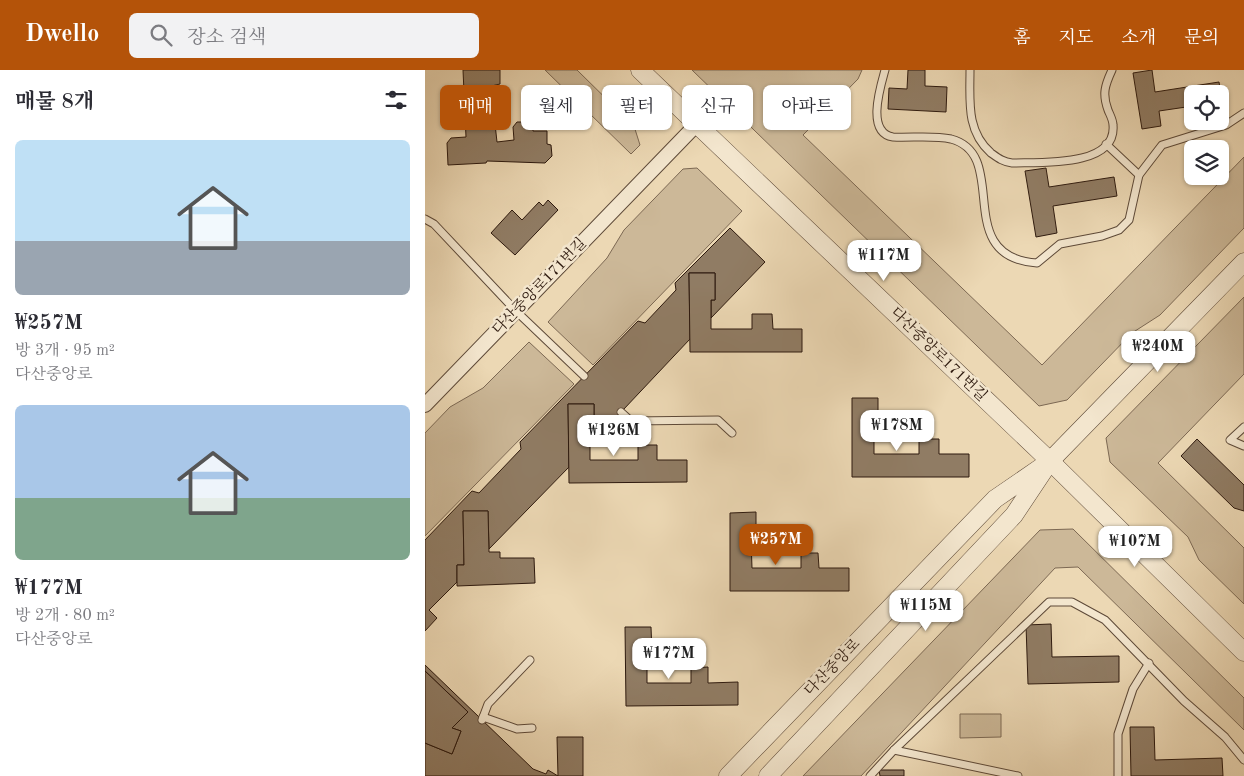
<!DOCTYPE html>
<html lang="ko">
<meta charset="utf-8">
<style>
:root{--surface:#fff;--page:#f2f2f3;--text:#2b2b33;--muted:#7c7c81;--accent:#b45309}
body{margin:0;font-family:"Old Standard TT","Noto Serif KR",serif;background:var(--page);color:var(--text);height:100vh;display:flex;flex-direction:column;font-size:19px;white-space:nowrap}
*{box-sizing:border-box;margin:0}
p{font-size:16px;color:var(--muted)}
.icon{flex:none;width:28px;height:28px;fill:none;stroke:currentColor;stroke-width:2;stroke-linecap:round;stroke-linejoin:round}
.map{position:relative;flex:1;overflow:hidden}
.sheet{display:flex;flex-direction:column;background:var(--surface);width:425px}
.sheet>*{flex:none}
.top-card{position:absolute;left:15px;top:15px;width:475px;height:45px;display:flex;gap:10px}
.fabs{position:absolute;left:759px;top:15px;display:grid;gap:10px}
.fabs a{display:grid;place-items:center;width:45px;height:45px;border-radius:8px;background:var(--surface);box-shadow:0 1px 4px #0004;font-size:25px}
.price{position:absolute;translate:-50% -42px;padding:0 11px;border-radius:10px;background:#fff;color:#222;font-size:16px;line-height:32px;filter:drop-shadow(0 1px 2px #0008)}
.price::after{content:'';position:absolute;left:50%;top:30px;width:15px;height:11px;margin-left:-8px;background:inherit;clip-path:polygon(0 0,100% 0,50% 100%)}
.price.on{background:var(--accent);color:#fff}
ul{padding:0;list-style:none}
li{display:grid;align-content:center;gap:10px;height:265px;padding:0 15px}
li span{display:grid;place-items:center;height:155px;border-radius:8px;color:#555}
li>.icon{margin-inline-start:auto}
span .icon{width:90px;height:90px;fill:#fffc;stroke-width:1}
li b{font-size:21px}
h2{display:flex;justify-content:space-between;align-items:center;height:60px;padding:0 15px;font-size:21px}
.chip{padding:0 18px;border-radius:8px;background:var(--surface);box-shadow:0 1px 4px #0004;font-size:18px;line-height:45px}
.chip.on{background:var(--accent);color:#fff}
header{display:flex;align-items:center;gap:30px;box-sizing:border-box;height:70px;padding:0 25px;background:var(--accent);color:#fff}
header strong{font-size:24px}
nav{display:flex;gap:28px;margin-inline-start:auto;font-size:18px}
.search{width:350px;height:45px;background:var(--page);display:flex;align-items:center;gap:12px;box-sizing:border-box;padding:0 18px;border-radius:8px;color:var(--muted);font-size:19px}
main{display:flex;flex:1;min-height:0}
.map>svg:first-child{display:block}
.green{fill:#ccb898;stroke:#7c6853}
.building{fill:#907c64;stroke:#2d190e}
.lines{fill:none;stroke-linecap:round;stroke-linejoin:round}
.service-casing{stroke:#5d4938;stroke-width:9}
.minor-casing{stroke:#5d4938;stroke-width:16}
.tertiary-casing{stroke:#5d4938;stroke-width:19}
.service{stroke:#f3e6ce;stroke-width:7}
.minor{stroke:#f3e6ce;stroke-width:14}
.tertiary{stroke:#f3e6ce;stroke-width:18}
.labels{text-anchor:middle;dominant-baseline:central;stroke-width:5;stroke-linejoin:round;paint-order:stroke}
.street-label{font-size:15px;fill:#2d190e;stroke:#f3e6ce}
</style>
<header>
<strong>Dwello</strong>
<div class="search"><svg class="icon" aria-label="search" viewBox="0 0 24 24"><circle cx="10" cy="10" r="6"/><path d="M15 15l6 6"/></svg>장소 검색</div>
<nav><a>홈</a><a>지도</a><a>소개</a><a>문의</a></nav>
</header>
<main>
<section class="sheet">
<h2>매물 8개<svg class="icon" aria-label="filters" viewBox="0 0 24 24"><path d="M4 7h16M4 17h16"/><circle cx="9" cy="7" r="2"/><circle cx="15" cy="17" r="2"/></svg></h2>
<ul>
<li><span style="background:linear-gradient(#bfe0f5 65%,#9aa5b1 0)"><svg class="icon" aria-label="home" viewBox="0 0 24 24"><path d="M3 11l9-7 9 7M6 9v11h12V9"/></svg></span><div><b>₩257M</b><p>방 3개 · 95 m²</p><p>다산중앙로</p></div></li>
<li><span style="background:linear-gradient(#a9c7e8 60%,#7fa58c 0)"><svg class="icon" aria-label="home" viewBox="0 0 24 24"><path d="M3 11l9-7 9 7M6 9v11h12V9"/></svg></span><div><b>₩177M</b><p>방 2개 · 80 m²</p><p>다산중앙로</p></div></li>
</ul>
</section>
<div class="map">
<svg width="819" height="706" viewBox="0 0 819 706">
<rect width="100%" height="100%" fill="#ecd8b4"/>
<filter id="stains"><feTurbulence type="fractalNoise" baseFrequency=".004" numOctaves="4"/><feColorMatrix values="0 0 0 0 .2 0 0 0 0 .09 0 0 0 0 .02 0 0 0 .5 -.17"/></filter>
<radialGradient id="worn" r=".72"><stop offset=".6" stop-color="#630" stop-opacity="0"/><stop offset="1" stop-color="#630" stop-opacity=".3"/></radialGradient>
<g class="green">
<path d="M120 0H152L209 56 215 75 206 84Z"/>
<path d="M267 0H437L433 9 378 65 617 295 819 87V158L735 245 707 263 642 330 614 336Z"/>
<path d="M272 98 317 141 168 295 123 252 182 188 199 160 258 99Z"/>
<path d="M819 227V304L733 393 819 478V534L774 490 763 467 685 392 681 368Z"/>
<path d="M104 272 149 314 0 466V363L25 337 58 318Z"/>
<path d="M648 459 819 628V660L653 497 630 498 436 706H378L615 460Z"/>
<path d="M535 644H576V667L535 668Z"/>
</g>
<g class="building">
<path d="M38 0H75V14L58 18 62 55 70 54 72 72 89 70 88 57 92 52H108V61H122V74L126 75 127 86 120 93 62 91 61 93 23 95 22 73 26 68 41 67Z"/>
<path d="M483 0H500V16L522 17 521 42 463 39 464 18 482 19Z"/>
<path d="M727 0 730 22 794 12 797 31 795 32V24H768V36L734 41 736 56 717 59 708 3Z"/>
<path d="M621 98 624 117 689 107 692 126 628 136 632 163 611 167 600 101Z"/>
<path d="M123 130 133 140 90 185 66 163 87 140 97 150 114 132 118 136Z"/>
<path d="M305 158 340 192 286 248V230H290V203H264L265 269 165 375V361H169V334H143L144 397 64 479 63 441H38L39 495H32V512L4 540 12 548 0 561V470L47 421 54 423 96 379 95 372 213 251 220 253 251 220 250 213Z"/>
<path d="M264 203H290V230H286V259H327V244H347L348 259H377V282H265Z"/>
<path d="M427 328H453V355H449V384H494V369H514V384H544V407H427Z"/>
<path d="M143 334H169V361H165V390H213V375H232V390H262V412L144 413Z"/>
<path d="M772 369 819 415V441L809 438 756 386Z"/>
<path d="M38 441H63L64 482H75V488H109L110 513 32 516V495H39Z"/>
<path d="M331 442V469H326L327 498H376V483H393L394 498H424V521H305V443Z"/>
<path d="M626 554 627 587 694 586V612L603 614 601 555Z"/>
<path d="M200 557H226L227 583 222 584V613H266V598L283 597V613L313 612V635L201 636Z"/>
<path d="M0 595 108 699 121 704 123 700 133 706H0V673L27 684 36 661 27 658 43 642 0 601Z"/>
<path d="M0 601 43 642 27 658 36 661 27 684 0 673Z"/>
<path d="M705 657H729L730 690 797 688 798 706H706Z"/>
<path d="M132 667H158V706H133Z"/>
<path d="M454 700H479V706H455Z"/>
</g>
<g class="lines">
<g class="service-casing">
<g id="service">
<path d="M460 0C455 18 441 63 468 67 486 68 508 65 526 69 587 85 525 187 612 193L635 174 677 166 694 160 704 150 714 105 737 75 801 55 819 43"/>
<path d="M545 0C545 31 541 61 566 83 573 88 578 92 587 93 613 92 692 98 688 55 688 50 685 45 683 40 677 24 680 15 687 0"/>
<path d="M681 74 714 105"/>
<path d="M0 149 9 154 92 242 159 306"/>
<path d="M196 342 206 351 293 350 307 363"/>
<path d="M819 357 805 370 819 376"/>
<path d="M58 647 92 659 107 658"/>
<path d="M57 650 63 634 105 590"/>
<path d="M469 680 593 706"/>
<path d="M445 706 469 680 624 532H647L680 550 759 631 800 667 819 690"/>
<path d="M693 706V664L708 619 724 593"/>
</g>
</g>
<g class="minor-casing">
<path id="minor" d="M0 335 271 55"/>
</g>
<g class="tertiary-casing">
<g id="tertiary">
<path d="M215 0 625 391 819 582"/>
<path d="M303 706 570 429 618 396"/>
<path d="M343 706 589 445 625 391 819 192"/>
</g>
</g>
<use href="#service" class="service"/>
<use href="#minor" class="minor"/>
<use href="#tertiary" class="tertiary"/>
</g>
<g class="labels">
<g class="street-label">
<text transform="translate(115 217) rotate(-46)">다산중앙로171번길</text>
<text transform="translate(513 285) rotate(44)">다산중앙로171번길</text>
<text transform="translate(408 598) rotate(-46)">다산중앙로</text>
</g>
</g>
<rect width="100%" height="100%" filter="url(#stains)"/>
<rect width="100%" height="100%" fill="url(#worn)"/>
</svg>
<div class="fabs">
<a><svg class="icon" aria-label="locate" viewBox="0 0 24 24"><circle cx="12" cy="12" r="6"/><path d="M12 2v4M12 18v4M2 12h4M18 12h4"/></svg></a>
<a><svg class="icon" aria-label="layers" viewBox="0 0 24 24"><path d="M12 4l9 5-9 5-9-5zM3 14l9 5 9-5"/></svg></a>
</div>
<b class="price" style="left:459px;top:212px">₩117M</b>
<b class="price" style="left:733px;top:303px">₩240M</b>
<b class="price" style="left:472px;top:382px">₩178M</b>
<b class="price" style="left:189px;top:387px">₩126M</b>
<b class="price on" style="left:351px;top:496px">₩257M</b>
<b class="price" style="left:710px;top:498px">₩107M</b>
<b class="price" style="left:501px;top:562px">₩115M</b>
<b class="price" style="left:244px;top:610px">₩177M</b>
<div class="top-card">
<a class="chip on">매매</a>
<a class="chip">월세</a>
<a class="chip">필터</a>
<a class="chip">신규</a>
<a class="chip">아파트</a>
</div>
</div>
</main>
